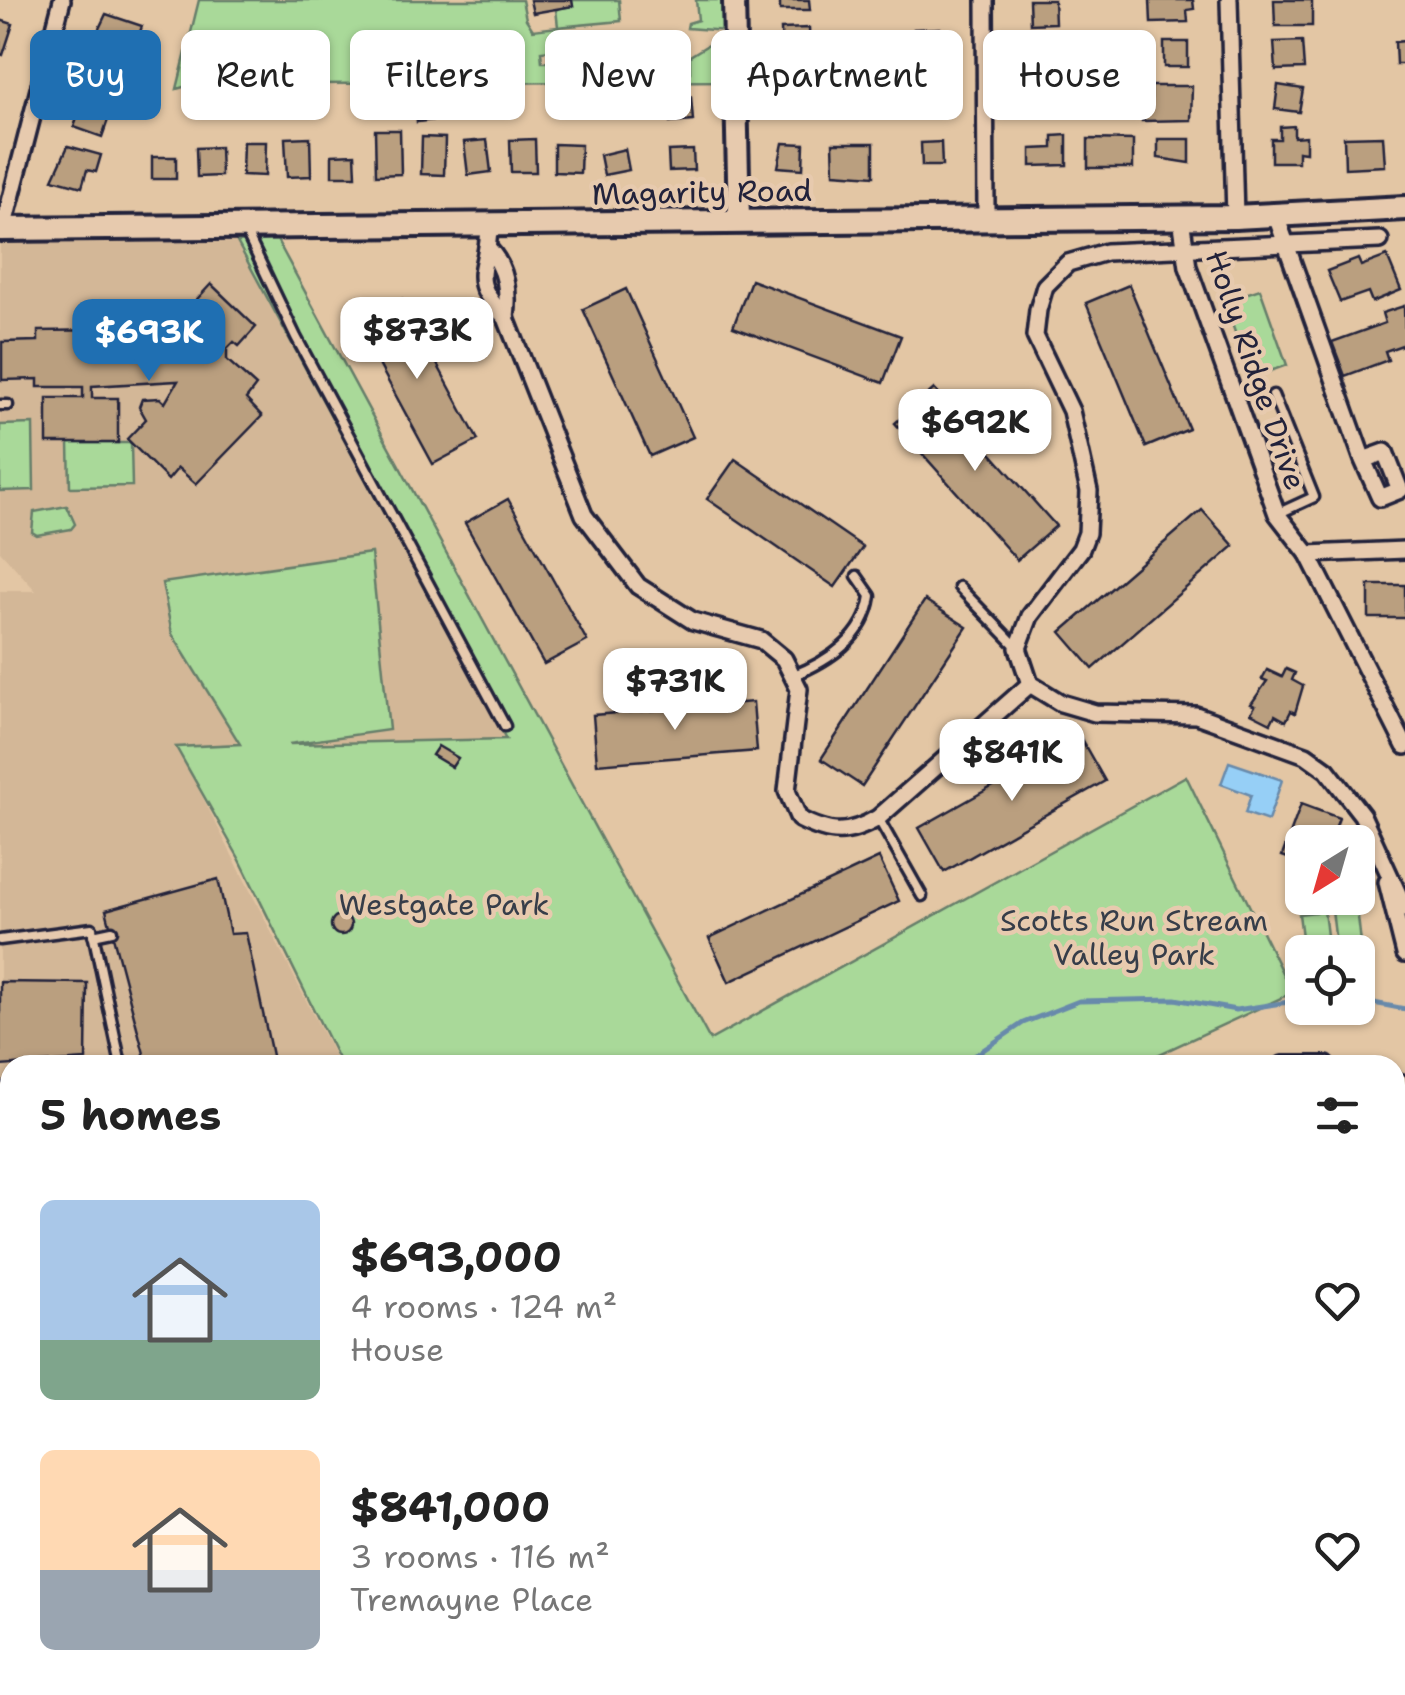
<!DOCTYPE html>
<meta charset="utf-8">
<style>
:root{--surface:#fff;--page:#f6f6f6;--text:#222;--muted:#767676;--accent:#1f6fb2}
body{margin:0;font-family:"Shantell Sans",sans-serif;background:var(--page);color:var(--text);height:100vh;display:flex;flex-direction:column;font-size:38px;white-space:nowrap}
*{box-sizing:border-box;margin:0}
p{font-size:32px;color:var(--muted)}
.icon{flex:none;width:55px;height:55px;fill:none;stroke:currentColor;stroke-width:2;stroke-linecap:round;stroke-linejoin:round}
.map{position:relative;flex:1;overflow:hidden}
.drawer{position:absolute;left:0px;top:1055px;width:1405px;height:640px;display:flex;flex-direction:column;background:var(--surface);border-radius:30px 30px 0 0;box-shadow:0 2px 8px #0004}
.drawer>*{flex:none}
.banner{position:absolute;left:30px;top:30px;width:1345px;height:90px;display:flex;gap:20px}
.needle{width:65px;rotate:217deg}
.controls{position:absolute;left:1285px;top:825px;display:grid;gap:20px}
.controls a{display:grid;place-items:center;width:90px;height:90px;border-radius:15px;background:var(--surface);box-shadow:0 2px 8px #0004;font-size:50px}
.price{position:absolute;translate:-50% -85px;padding:0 22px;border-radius:20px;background:#fff;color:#222;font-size:32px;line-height:65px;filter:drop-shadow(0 2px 5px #0008)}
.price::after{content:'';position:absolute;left:50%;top:60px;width:30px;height:22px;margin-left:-15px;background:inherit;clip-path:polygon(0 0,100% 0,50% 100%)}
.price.active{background:var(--accent);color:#fff}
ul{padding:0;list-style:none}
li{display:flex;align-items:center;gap:30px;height:250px;padding:0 40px}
li span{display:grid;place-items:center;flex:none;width:280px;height:200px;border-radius:15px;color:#555}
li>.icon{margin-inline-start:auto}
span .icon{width:120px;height:120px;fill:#fffc;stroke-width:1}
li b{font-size:42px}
h2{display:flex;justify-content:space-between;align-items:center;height:120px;padding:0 40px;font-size:42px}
.chip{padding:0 35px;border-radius:15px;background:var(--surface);box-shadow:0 2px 8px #0004;font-size:35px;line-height:90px}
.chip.active{background:var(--accent);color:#fff}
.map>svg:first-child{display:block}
.built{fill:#d3b797}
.green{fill:#a9d999;stroke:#667e6a;stroke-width:2.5}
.water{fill:#96cff6;stroke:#688aab;stroke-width:2.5}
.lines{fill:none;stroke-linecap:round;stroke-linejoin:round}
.stream{stroke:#688aab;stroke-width:5}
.building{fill:#ba9f7f;stroke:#22223b;stroke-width:2.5}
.service-casing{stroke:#22223b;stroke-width:15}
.minor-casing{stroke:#22223b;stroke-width:22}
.tertiary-casing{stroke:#22223b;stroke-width:28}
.secondary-casing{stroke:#22223b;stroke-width:30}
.service{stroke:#e7caae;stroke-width:8}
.minor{stroke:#e7caae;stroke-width:15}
.tertiary{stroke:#e7caae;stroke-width:20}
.secondary{stroke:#e7caae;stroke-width:22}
.labels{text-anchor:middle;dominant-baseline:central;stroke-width:9;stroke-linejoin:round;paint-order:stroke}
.street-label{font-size:30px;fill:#22223b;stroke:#e7caae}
.park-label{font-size:30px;fill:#363d49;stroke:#e7caae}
</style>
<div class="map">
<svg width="1405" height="1695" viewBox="0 0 1405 1695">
<rect width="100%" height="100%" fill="#e3c6a4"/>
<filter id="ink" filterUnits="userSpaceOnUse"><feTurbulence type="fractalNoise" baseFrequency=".01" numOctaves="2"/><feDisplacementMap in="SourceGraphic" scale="20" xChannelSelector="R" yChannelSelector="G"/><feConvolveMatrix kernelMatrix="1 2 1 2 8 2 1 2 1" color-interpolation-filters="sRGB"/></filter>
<g filter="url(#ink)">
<g class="built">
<path d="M237 242 506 740 177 747 339 1065H10V1332H0V591H36L0 551V244Z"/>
<path d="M1395 1394 1405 1405V1630L1395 1639Z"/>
<path d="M201 1685H421L433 1695H191Z"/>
<path d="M499 1685H815L800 1695H508Z"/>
<path d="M903 1685H1359L1350 1695H892Z"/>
</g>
<g class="green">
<path d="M199 0H522L526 19 533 30 558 27 556 9 572 6V0H619L621 21 558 27 560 49 541 51 542 62 632 60 634 74 690 72V56L711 43 725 54 728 81 190 85 177 89Z"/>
<path d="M696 0H725L726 31 687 28 688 23 698 20Z"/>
<path d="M277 240 710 1040 1186 776 1292 993 1136 1065H341L240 860 176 747 240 744 172 634 162 583 371 553 389 730 289 744 506 739 237 242Z"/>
<path d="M1260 289 1287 365 1251 378 1224 301Z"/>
<path d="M33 424 34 490 0 491V425Z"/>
<path d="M69 443H131L132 486 70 487Z"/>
<path d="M67 506 75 524 71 529 37 535 32 532 34 512Z"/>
<path d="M1357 908 1363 960 1358 961V952H1337L1332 910Z"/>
<path d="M1324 911 1329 952H1304L1299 914Z"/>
<path d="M10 1638V1685H212L201 1695H0V1664Z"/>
</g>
<path class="water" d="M1229 762 1282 780 1268 821 1245 813 1251 795 1221 784Z"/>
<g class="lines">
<g class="stream">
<path d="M1358 1000 1405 1009"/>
<path d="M961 1065 1023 1023 1079 1001 1175 999 1236 1010 1302 1000"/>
<path d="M53 1695 62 1685"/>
</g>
</g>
<g class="building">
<path d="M530 0H572L573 6 533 13Z"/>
<path d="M780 0H809L810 10H780Z"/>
<path d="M1029 0H1054L1055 23 1030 24Z"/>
<path d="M1150 0H1193L1194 9 1187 10 1188 22 1151 23Z"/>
<path d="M1274 0H1312V26H1275Z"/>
<path d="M106 14 142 26 134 51 94 39Z"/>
<path d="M0 20 13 24 3 55 0 54Z"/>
<path d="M809 28 810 53 782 54 781 29Z"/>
<path d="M940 28 941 51 915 52 914 29Z"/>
<path d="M1302 41 1304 69 1276 70 1274 42Z"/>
<path d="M1405 41V64H1396L1395 42Z"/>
<rect x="1164" y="42" width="24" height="25"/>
<path d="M1073 43 1074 68 1027 70 1026 45Z"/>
<path d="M95 56 121 67 111 91 85 79Z"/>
<rect x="921" y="73" width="19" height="24"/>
<rect x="782" y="75" width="19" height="23"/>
<path d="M1278 85 1303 89 1299 112 1275 109Z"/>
<path d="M1151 86H1192L1191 120 1142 121V104H1151Z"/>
<rect x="1026" y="89" width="31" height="24"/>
<path d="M691 97 693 121 670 123 667 99Z"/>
<path d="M82 103 110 114 102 137 74 127Z"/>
<path d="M433 104 435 120 417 122 416 106Z"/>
<path d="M1294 126V137L1306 136V152L1298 151V162H1271V139H1280V127Z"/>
<path d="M375 130H400L401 174 376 175Z"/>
<path d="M1067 135V165L1031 166V149L1053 148V136Z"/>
<path d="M1383 136 1385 166 1345 168 1344 137Z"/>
<path d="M310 137 311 176 287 177 285 138Z"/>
<path d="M422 137 445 138 444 175 421 174Z"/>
<path d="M535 139 536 172H511L510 140Z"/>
<path d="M1088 139 1133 140V168H1088Z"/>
<path d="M1158 139H1190V163L1158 158Z"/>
<path d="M487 140 491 172 468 175 464 142Z"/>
<path d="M243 142H266L265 176 242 175Z"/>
<path d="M941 142 942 166H922L921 143Z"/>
<path d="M783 143 804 144 803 169 778 167Z"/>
<path d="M833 143H874V176L834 173Z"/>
<path d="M554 144 581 145 580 173 554 172Z"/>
<path d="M68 146 101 155 96 172 87 170 82 187 53 179Z"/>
<path d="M220 147 221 176 197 177 196 148Z"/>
<path d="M625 149 629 170 604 175 600 155Z"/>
<path d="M693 150 694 170 669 171 668 151Z"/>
<path d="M355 154 356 176H332V155Z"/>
<rect x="152" y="157" width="24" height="22"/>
<path d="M1387 256 1401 290 1372 302 1368 292 1340 302 1327 271 1358 259 1361 266Z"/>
<path d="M751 280 901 336 883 383 733 327Z"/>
<path d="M211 284 256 327 239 346 234 342 227 349V360L256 386 246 399 262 416 196 484 178 468 168 480 127 439 146 419 139 407 142 399 160 398 165 403 178 381 92 386V398H118V443H47V398H83V387H38V379L2 380V342L38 341V331L178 329 168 318 179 305 186 311Z"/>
<path d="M1129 285 1189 429 1146 447 1086 303Z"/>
<path d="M626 289 693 437 650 456 583 309Z"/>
<path d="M402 299 478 440 433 464 357 324Z"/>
<path d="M1404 306 1405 344 1385 351 1388 360 1345 376 1332 342 1385 323 1382 313Z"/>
<path d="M934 389 1056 526 1017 560 895 423Z"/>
<path d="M735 459 863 547 835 587 707 499Z"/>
<path d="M508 499 587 641 544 664 465 523Z"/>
<path d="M1202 510 1234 546 1093 669 1061 632Z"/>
<rect x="1369" y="585" width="36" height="33"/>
<path d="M925 600 967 627 862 786 821 759Z"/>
<path d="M1286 669 1295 673 1292 680 1303 686 1295 713 1291 711 1286 721 1275 715 1271 723 1251 713 1255 706 1251 704 1267 681 1262 679 1267 670 1282 677Z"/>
<path d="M753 702 757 751 597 764 593 715Z"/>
<path d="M1080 737 1105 781 944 872 919 828Z"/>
<path d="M438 746 458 758 452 767 432 755Z"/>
<path d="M1301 804 1339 818 1330 842H1302V863L1282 856Z"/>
<path d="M879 858 899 901 729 982 709 938Z"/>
<path d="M218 879 230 934 246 933 274 1065H147L106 910Z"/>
<circle cx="341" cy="925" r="10"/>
<path d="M0 982 87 983 86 1060 0 1066Z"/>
<path d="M1405 1250V1303H1404L1395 1298V1270Z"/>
<rect x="0" y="1395" width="9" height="29"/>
<path d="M1395 1494 1405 1506V1608L1395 1617Z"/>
<path d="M1404 1661 1405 1662V1695L1395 1685V1669Z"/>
<path d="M925 1685H968L974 1695H927L922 1687Z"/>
<path d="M990 1685H1094L1100 1695H981L979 1692Z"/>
<path d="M1168 1685H1179L1184 1695H1151Z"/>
<path d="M1229 1685H1334L1323 1695H1238Z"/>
<path d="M1365 1685H1384L1393 1693 1356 1695Z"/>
</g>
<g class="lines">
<g class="service-casing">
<g id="service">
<path d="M245 230 296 337 505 726"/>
<path d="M1273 395 1314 497 1277 514"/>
<path d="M0 405H8"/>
<path d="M959 587 1018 648"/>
<path d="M792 676C829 661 865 638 871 596L857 576"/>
<path d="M878 818 922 896"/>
<path d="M93 935 112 931"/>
<path d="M0 940 92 928 121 1065"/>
<path d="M0 1088 10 1089"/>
<path d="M0 1331H10"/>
<path d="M0 1358 10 1354"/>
<path d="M0 1614 10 1577"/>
</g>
</g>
<g class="minor-casing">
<g id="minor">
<path d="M985 0 986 217"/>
<path d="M1229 0 1235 217"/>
<path d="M1276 216 1363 460 1385 452 1400 490 1380 498 1363 460"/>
<path d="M1181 218 1188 267 1277 514 1308 554 1405 746"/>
<path d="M489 225C489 272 465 276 506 318L584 515 638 586 693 621 761 640 784 659 799 689 787 791 799 819C831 835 847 836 878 818L1030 684"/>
<path d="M3 229 62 0"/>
<path d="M1380 240 1106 252 1068 263 1045 286 1038 310 1035 336 1071 411 1089 491 1087 533 1081 549 1030 616 1018 648 1030 684 1061 703 1095 713 1196 715 1306 755 1327 770 1362 815 1405 909"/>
<path d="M489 249C507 269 509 292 506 318"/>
<path d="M1308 554 1405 550"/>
<path d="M1387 882 1405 954"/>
<path d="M1283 1065H1326"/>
<path d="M1395 1081 1405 1084"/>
<path d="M1395 1395 1405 1407"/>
</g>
</g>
<g class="tertiary-casing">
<g id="tertiary">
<path d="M734 0 739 221"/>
<path d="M1395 1182 1405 1163"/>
<path d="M0 1551 10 1552"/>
<path d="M454 1685 462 1695"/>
<path d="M852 1695 864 1685"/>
</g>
</g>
<g class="secondary-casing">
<path id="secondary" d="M0 229 1235 217 1405 208"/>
</g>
<use href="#service" class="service"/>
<use href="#minor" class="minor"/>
<use href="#tertiary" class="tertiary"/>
<use href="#secondary" class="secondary"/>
</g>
</g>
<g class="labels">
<g class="street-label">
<text transform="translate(702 192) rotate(-1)">Magarity Road</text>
<text transform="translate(1256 370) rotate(71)">Holly Ridge Drive</text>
</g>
<g class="park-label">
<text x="444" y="904">Westgate Park</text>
<text x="1134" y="920">Scotts Run Stream<tspan x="1134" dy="34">Valley Park</tspan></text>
</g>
</g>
</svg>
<div class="controls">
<a><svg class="needle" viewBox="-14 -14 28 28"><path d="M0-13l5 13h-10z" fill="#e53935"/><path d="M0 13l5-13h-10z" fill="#767676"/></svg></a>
<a><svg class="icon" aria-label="locate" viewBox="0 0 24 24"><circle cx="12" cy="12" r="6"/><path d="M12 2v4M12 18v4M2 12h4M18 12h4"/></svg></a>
</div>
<b class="price" style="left:417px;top:382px">$873K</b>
<b class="price active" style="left:149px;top:384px">$693K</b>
<b class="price" style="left:975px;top:474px">$692K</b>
<b class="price" style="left:675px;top:733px">$731K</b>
<b class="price" style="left:1012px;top:804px">$841K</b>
<div class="banner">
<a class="chip active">Buy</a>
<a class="chip">Rent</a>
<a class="chip">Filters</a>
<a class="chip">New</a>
<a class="chip">Apartment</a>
<a class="chip">House</a>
</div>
<section class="drawer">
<h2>5 homes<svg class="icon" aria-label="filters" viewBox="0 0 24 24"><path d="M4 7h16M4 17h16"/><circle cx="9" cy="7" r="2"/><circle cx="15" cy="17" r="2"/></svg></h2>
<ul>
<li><span style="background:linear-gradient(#a9c7e8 70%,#7fa58c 0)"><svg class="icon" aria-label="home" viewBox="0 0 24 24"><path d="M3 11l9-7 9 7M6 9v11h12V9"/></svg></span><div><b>$693,000</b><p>4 rooms · 124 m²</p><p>House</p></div><svg class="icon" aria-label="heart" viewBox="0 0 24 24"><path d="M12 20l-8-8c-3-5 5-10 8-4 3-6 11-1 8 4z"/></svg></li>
<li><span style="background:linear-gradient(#ffd9b3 60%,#9aa5b1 0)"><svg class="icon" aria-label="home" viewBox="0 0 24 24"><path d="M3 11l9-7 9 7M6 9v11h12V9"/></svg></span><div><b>$841,000</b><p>3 rooms · 116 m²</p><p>Tremayne Place</p></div><svg class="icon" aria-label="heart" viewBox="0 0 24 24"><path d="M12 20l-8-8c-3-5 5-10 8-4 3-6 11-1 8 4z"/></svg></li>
</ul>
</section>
</div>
